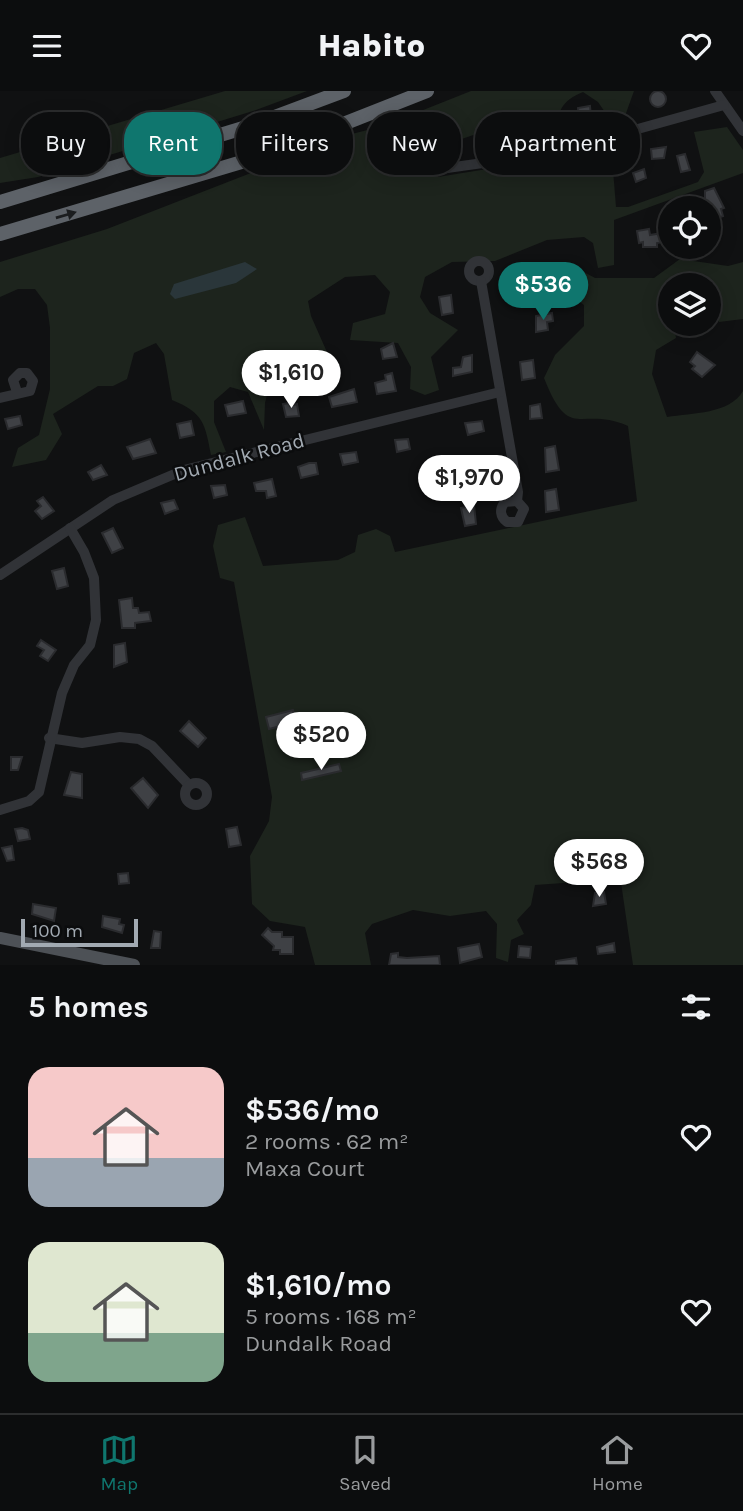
<!DOCTYPE html>
<meta charset="utf-8">
<style>
:root{--surface:#0c0d0e;--page:#151617;--text:#f1f3f6;--muted:#9a9c9e;--line:#2c2d2e;--accent:#0f766e}
body{margin:0;font-family:Karla,sans-serif;background:var(--page);color:var(--text);height:100vh;display:flex;flex-direction:column;font-size:26px;white-space:nowrap}
*{box-sizing:border-box;margin:0}
p{font-size:23px;color:var(--muted)}
.icon{flex:none;width:38px;height:38px;fill:none;stroke:currentColor;stroke-width:2;stroke-linecap:round;stroke-linejoin:round}
.map{position:relative;height:874px;overflow:hidden}
.panel{display:flex;flex-direction:column;background:var(--surface);flex:1}
.panel>*{flex:none}
.guide{position:absolute;left:21px;top:21px;width:702px;height:63px;display:flex;gap:14px}
.fabs{position:absolute;left:658px;top:105px;display:grid;gap:14px}
.fabs a{display:grid;place-items:center;width:63px;height:63px;border-radius:50%;background:var(--surface);box-shadow:0 4px 18px #0003,0 0 0 2px var(--line);font-size:35px}
.scale{position:absolute;left:21px;bottom:18px;width:117px;box-sizing:border-box;padding-left:7px;border:4px solid #a2aab2;border-top:0;font-size:19px;line-height:24px;white-space:nowrap;color:#a2aab2;-webkit-text-stroke:5px #0b0c0d;paint-order:stroke}
.price{position:absolute;translate:-50% -60px;padding:0 16px;border-radius:24px;background:#fff;color:#222;font-size:23px;line-height:46px;filter:drop-shadow(0 2px 4px #0008)}
.price::after{content:'';position:absolute;left:50%;top:42px;width:21px;height:16px;margin-left:-10px;background:inherit;clip-path:polygon(0 0,100% 0,50% 100%)}
.price.selected{background:var(--accent);color:#fff}
ul{padding:0;list-style:none}
li{display:flex;align-items:center;gap:21px;height:175px;padding:0 28px}
li span{display:grid;place-items:center;flex:none;width:196px;height:140px;border-radius:21px;color:#555}
li>.icon{margin-inline-start:auto}
span .icon{width:84px;height:84px;fill:#fffc;stroke-width:1}
li b{font-size:30px}
h2{display:flex;justify-content:space-between;align-items:center;height:84px;padding:0 28px;font-size:30px}
.chip{padding:0 24px;border-radius:28px;background:var(--surface);box-shadow:0 4px 18px #0003,0 0 0 2px var(--line);font-size:24px;line-height:63px}
.chip.selected{background:var(--accent);color:#fff}
header{display:flex;justify-content:space-between;align-items:center;height:91px;padding:0 28px;background:var(--surface);font-size:32px;font-weight:800}
.dock{display:flex;justify-content:space-around;align-items:center;height:98px;border-top:2px solid var(--line);background:var(--surface);font-size:19px;color:var(--muted)}
.dock a{display:grid;justify-items:center;gap:4px}
.dock .selected{color:var(--accent)}
.map>svg:first-child{display:block}
.green{fill:#1d241d}
.water{fill:#2a363a}
.building{fill:#3f4145;stroke:#2a2b2e;stroke-width:2}
.lines{fill:none;stroke-linecap:round;stroke-linejoin:round}
.minor{stroke:#313337;stroke-width:10}
.major{stroke:#4d5156;stroke-width:12}
.highway{stroke:#5d6268;stroke-width:14}
.oneway{fill:#1b1d1f}
.labels{text-anchor:middle;dominant-baseline:central;stroke-width:5;stroke-linejoin:round;paint-order:stroke}
.street-label{font-size:21px;fill:#a2aab2;stroke:#0b0c0d}
</style>
<header><svg class="icon" aria-label="menu" viewBox="0 0 24 24"><path d="M4 6h16M4 12h16M4 18h16"/></svg>Habito<svg class="icon" aria-label="heart" viewBox="0 0 24 24"><path d="M12 20l-8-8c-3-5 5-10 8-4 3-6 11-1 8 4z"/></svg></header>
<div class="map">
<svg width="743" height="874" viewBox="0 0 743 874">
<rect width="100%" height="100%" fill="#101112"/>
<g class="green">
<path d="M225 0H307L253 20 38 86 0 92V67Z"/>
<path d="M471 0H634L625 25 609 27 598 11 583 1C561 10 557 21 556 44L543 37 534 23 433 58 438 86 560 66 631 44 641 47 635 53 616 61 613 79 616 116H628L698 91 704 81 694 41 727 36 743 59V82L614 129V174L598 177 593 152 584 146 547 149 495 170 452 171 425 186 420 206 430 222 458 239 431 266 439 299 425 304 410 298 411 276 398 252 350 249 353 232 385 223 390 201 375 184 345 186 308 210 311 225 338 286 311 290 296 284 270 292 265 312 264 339 248 301 230 296 214 310V331L226 361 211 364C205 333 204 322 172 309L164 263 156 252 134 262 127 288 113 295H98L53 323 62 343 46 369 12 376 18 357 39 344 50 298V237L47 214 35 198H18L0 206V171L107 138 348 44 383 35Z"/>
<path d="M680 168 728 175 743 171V228L719 231 709 209V194H670V233H674L676 247 656 259 652 283 667 326C692 322 730 323 743 300V874H633L617 764 612 768 614 784 607 789 535 794 531 814 517 829 524 843 511 849 508 871 496 867 497 833 486 820 450 825 413 819 372 833 365 842 371 874H315L305 836 270 830 252 813 250 765 269 730 272 706 234 491 220 487 213 455 218 434 245 426 263 475 338 469 355 461 358 444 376 438 390 445 395 461 637 410 628 335C580 314 570 353 544 287L555 264 584 235V214L574 207 535 212 517 207 531 192 553 184 582 180 595 187H654Z"/>
</g>
<path class="water" d="M245 171 257 178 236 192 175 208 170 203 174 193Z"/>
<g class="building">
<circle cx="658" cy="8" r="8"/>
<path d="M590 15 592 36 580 38 578 17Z"/>
<path d="M522 41 525 59 513 60 502 46Z"/>
<path d="M666 56 664 67 652 68 651 58Z"/>
<path d="M685 63 690 79 681 81 677 65Z"/>
<path d="M644 78 646 87 636 91 633 82Z"/>
<path d="M714 97 724 117 721 118 723 125 714 128 709 117 693 115 705 112V100Z"/>
<path d="M649 138 650 144 662 142 663 151 657 152V156H643V151L639 152 637 140Z"/>
<path d="M524 173 529 174 530 182 525 183 526 187 514 189V175Z"/>
<path d="M451 204 453 222 442 224 439 206Z"/>
<path d="M552 222 553 230 547 231 548 239 536 241V225Z"/>
<path d="M393 252 397 266 383 268 381 258Z"/>
<path d="M697 261 715 274 702 286 692 278 695 275 690 271Z"/>
<path d="M472 264V281L453 285V277L461 276 463 266Z"/>
<path d="M533 269 535 287 522 289 520 271Z"/>
<path d="M392 282 396 300 377 303 375 292 386 289 385 284Z"/>
<path d="M354 298 357 311 332 316 329 306Z"/>
<path d="M243 310 246 322 228 325 225 314Z"/>
<path d="M289 312 290 315 297 313 299 325 286 326 283 313Z"/>
<path d="M540 313 542 327 530 328V315Z"/>
<path d="M20 325 22 334 8 338 5 328Z"/>
<path d="M191 330 194 344 180 347 177 333Z"/>
<path d="M482 330 484 340 468 344 465 332Z"/>
<path d="M150 348 156 362 133 368 127 356Z"/>
<path d="M408 348 410 358 397 361 395 349Z"/>
<path d="M555 355 559 379 546 381 545 357Z"/>
<path d="M356 361 358 371 343 374 340 363Z"/>
<path d="M309 372H316L318 383 301 387 298 376Z"/>
<path d="M101 374 107 384 93 389 88 381Z"/>
<path d="M272 388 276 405 267 407 266 400H256L254 392Z"/>
<path d="M225 394 227 404 214 407 211 395Z"/>
<path d="M556 398 559 419 546 421 545 400Z"/>
<path d="M43 406 54 420 42 428 35 420 41 415 37 410Z"/>
<path d="M174 409 178 418 165 423 161 412Z"/>
<path d="M474 414 476 433 465 435 461 417Z"/>
<path d="M113 437 123 457 112 462 102 442Z"/>
<path d="M64 477 68 495 57 498 52 480Z"/>
<path d="M132 507 133 517H138L139 522 149 521 151 530 135 532V537H122L119 509Z"/>
<path d="M41 549 56 559 48 570 40 565 44 559 37 555Z"/>
<path d="M125 552 127 571 114 576V554Z"/>
<path d="M293 619 296 631 290 632 292 645 279 647 277 636 269 638 266 626Z"/>
<path d="M189 630 206 647 198 656 180 640Z"/>
<path d="M11 666H22L18 679H11Z"/>
<path d="M339 673 341 680 302 689 301 682Z"/>
<path d="M71 681 82 683V707L64 704Z"/>
<path d="M143 687 158 704 148 717 131 697Z"/>
<path d="M237 736 241 754 229 756 226 738Z"/>
<path d="M22 737 28 739 30 748 18 750 15 738Z"/>
<path d="M12 755 14 769 7 770 2 757Z"/>
<path d="M128 782 129 792 119 793 118 783Z"/>
<path d="M604 801 606 813 593 815 595 802Z"/>
<path d="M33 813 56 817 54 830 32 823Z"/>
<path d="M103 825 120 828 119 833 124 834 122 842 102 836Z"/>
<path d="M268 837 272 841H282V846H293V863H280V859H273L274 855 262 844Z"/>
<path d="M154 840 161 841 160 857H151Z"/>
<path d="M614 852 615 861 598 863 597 856Z"/>
<path d="M479 853 482 866 460 872 458 857Z"/>
<path d="M519 855 531 856 530 867 518 866Z"/>
<path d="M398 862V866L407 867 439 865 440 874H389L391 863Z"/>
<path d="M576 867 577 874H556V870Z"/>
</g>
<g class="lines">
<g class="minor">
<path d="M715 0 743 40"/>
<path d="M440 78 548 63 724 14"/>
<circle cx="479" cy="180" r="10"/>
<path d="M481 190 518 401 517 410 524 418 518 431H507C500 426 499 418 505 411L517 410"/>
<path d="M0 307 30 300 33 290 27 282H20L13 289 17 301"/>
<path d="M0 484 113 409 184 379 500 301"/>
<path d="M49 647 82 652 120 646 139 648 152 655 189 694"/>
<circle cx="196" cy="703" r="11"/>
<path d="M0 719 29 710 39 701 62 602 74 574 90 554 96 529 94 487 84 461 70 437"/>
</g>
<path class="major" d="M0 847 134 874"/>
<g class="highway">
<path d="M0 111 253 34 344 0"/>
<path d="M0 143 262 65 427 0"/>
</g>
</g>
<defs><path id="oneway-solid" d="M-6-.8H1V-3.2L6.5 0L1 3.2V.8H-6Z" transform="scale(1.75)"/></defs>
<use class="oneway" href="#oneway-solid" transform="translate(66 124) rotate(-16)"/>
<g class="labels">
<g class="street-label">
<text transform="translate(239 366) rotate(-15)">Dundalk Road</text>
</g>
</g>
</svg>
<div class="fabs">
<a><svg class="icon" aria-label="locate" viewBox="0 0 24 24"><circle cx="12" cy="12" r="6"/><path d="M12 2v4M12 18v4M2 12h4M18 12h4"/></svg></a>
<a><svg class="icon" aria-label="layers" viewBox="0 0 24 24"><path d="M12 4l9 5-9 5-9-5zM3 14l9 5 9-5"/></svg></a>
</div>
<div class="scale">100 m</div>
<b class="price selected" style="left:543px;top:231px">$536</b>
<b class="price" style="left:291px;top:319px">$1,610</b>
<b class="price" style="left:469px;top:424px">$1,970</b>
<b class="price" style="left:321px;top:681px">$520</b>
<b class="price" style="left:599px;top:808px">$568</b>
<div class="guide">
<a class="chip">Buy</a>
<a class="chip selected">Rent</a>
<a class="chip">Filters</a>
<a class="chip">New</a>
<a class="chip">Apartment</a>
</div>
</div>
<section class="panel">
<h2>5 homes<svg class="icon" aria-label="filters" viewBox="0 0 24 24"><path d="M4 7h16M4 17h16"/><circle cx="9" cy="7" r="2"/><circle cx="15" cy="17" r="2"/></svg></h2>
<ul>
<li><span style="background:linear-gradient(#f6c9c9 65%,#9aa5b1 0)"><svg class="icon" aria-label="home" viewBox="0 0 24 24"><path d="M3 11l9-7 9 7M6 9v11h12V9"/></svg></span><div><b>$536/mo</b><p>2 rooms · 62 m²</p><p>Maxa Court</p></div><svg class="icon" aria-label="heart" viewBox="0 0 24 24"><path d="M12 20l-8-8c-3-5 5-10 8-4 3-6 11-1 8 4z"/></svg></li>
<li><span style="background:linear-gradient(#dfe7d0 65%,#7fa58c 0)"><svg class="icon" aria-label="home" viewBox="0 0 24 24"><path d="M3 11l9-7 9 7M6 9v11h12V9"/></svg></span><div><b>$1,610/mo</b><p>5 rooms · 168 m²</p><p>Dundalk Road</p></div><svg class="icon" aria-label="heart" viewBox="0 0 24 24"><path d="M12 20l-8-8c-3-5 5-10 8-4 3-6 11-1 8 4z"/></svg></li>
</ul>
</section>
<nav class="dock">
<a class="selected"><svg class="icon" aria-label="map" viewBox="0 0 24 24"><path d="M3 6l6-2 6 2 6-2v14l-6 2-6-2-6 2zM9 4v14M15 6v14"/></svg>Map</a>
<a><svg class="icon" aria-label="saved" viewBox="0 0 24 24"><path d="M7 4h10v16l-5-4-5 4z"/></svg>Saved</a>
<a><svg class="icon" aria-label="home" viewBox="0 0 24 24"><path d="M3 11l9-7 9 7M6 9v11h12V9"/></svg>Home</a>
</nav>
